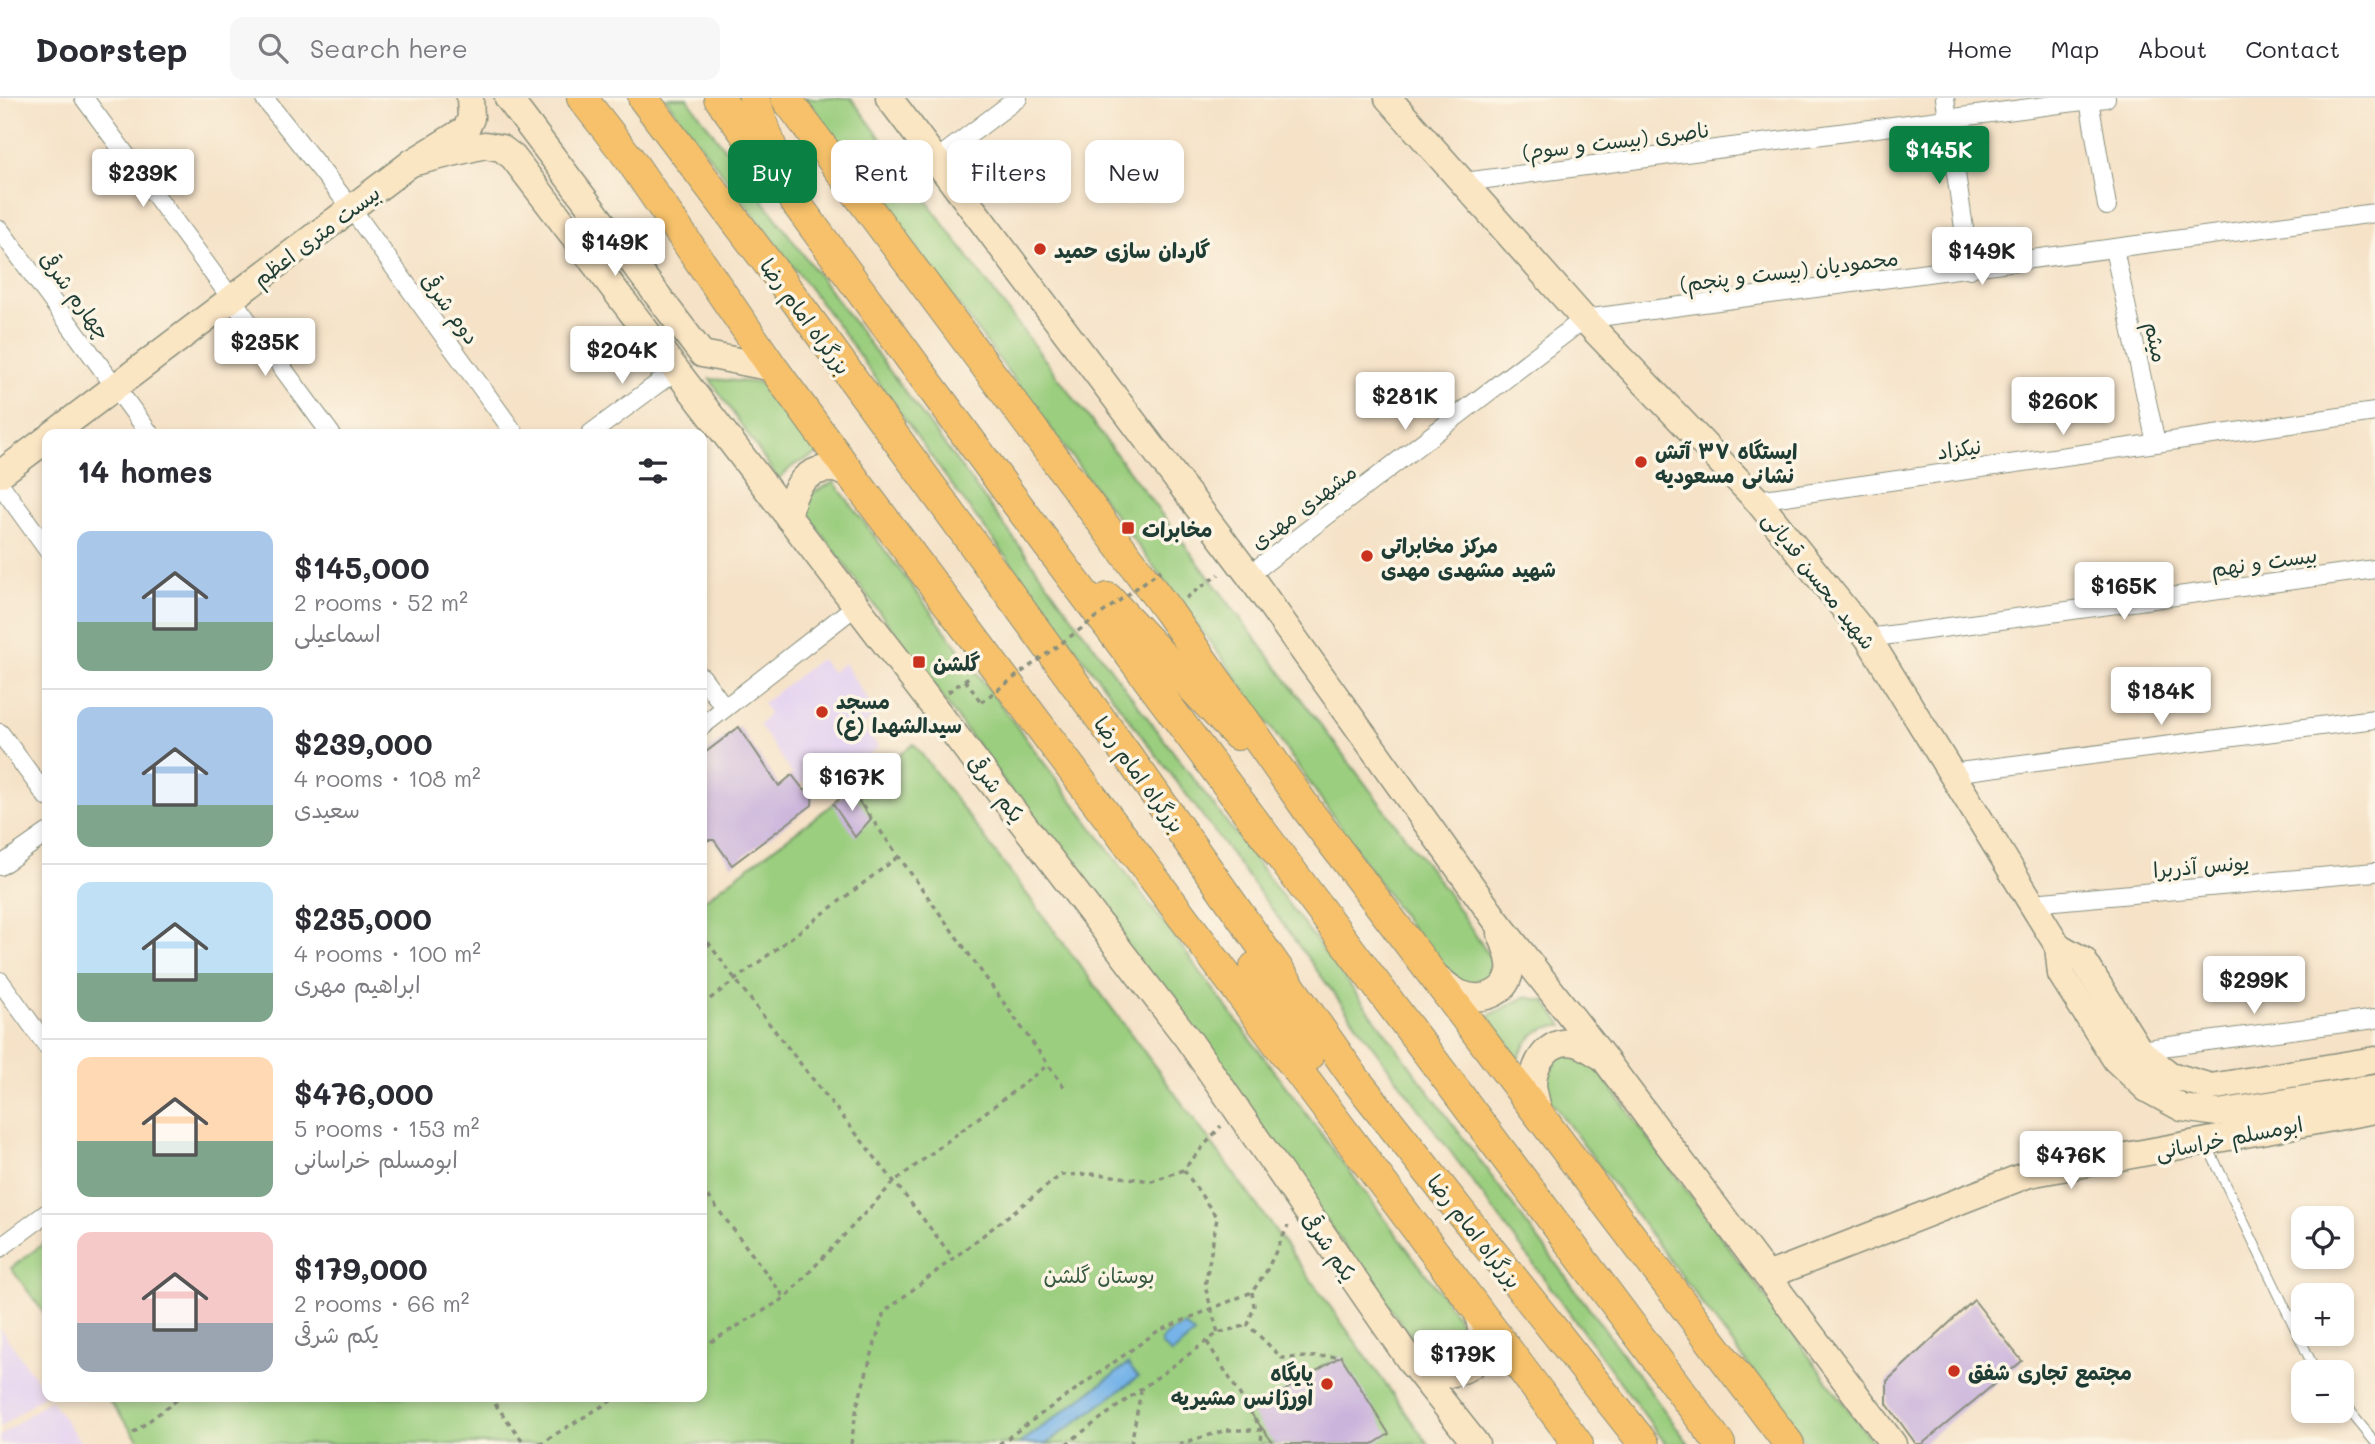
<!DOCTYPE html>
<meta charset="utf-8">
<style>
:root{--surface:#fff;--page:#f7f7f7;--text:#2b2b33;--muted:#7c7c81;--line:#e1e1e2;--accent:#0b8043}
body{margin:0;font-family:Mali,"Playpen Sans Arabic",sans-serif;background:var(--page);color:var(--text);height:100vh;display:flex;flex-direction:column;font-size:26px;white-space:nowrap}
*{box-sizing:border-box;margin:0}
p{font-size:23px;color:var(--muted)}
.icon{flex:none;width:38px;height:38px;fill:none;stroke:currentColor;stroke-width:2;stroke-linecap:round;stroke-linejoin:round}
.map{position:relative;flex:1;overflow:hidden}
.drawer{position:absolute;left:42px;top:331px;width:665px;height:973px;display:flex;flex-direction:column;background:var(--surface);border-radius:14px;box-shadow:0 4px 10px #0003}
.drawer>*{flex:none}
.top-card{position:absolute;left:728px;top:42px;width:665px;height:63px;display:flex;gap:14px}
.fabs{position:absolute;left:2291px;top:1108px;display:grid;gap:14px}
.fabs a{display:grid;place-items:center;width:63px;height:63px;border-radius:14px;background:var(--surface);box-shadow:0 4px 10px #0003;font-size:35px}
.price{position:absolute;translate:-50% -60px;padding:0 16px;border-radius:7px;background:#fff;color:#222;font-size:23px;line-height:46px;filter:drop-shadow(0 2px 4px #0008)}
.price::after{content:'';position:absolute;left:50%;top:42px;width:21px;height:16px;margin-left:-10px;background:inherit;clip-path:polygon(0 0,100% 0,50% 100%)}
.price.on{background:var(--accent);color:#fff}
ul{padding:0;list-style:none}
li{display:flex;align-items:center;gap:21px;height:175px;padding:0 35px}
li+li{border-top:2px solid var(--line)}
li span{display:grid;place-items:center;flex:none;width:196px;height:140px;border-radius:14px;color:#555}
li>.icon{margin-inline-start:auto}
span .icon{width:84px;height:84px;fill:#fffc;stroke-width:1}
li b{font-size:30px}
h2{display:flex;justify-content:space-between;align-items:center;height:84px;padding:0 35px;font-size:30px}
.pill{padding:0 24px;border-radius:14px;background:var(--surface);box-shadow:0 4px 10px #0003;font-size:24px;line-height:63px}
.pill.on{background:var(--accent);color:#fff}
header{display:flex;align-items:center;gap:42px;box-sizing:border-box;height:98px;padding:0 35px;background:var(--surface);border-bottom:2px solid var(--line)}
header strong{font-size:33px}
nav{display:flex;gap:38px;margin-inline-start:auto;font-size:24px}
.search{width:490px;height:63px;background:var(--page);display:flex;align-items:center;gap:18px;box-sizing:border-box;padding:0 24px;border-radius:14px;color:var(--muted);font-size:26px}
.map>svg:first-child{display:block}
.built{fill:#e5d3f1}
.green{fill:#9bce7f;stroke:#5d865a;stroke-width:2}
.water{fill:#76b3e8;stroke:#4a788e;stroke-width:2}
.building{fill:#cab4dc}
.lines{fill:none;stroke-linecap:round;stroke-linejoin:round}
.service-casing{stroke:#8a907e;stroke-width:11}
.minor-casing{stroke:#8a907e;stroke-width:20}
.secondary-casing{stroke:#8a907e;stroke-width:29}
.trunk-casing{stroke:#8a907e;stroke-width:32}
.path{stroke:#8a907e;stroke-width:3.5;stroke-dasharray:5 5;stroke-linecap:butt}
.service{stroke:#fff;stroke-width:9}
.minor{stroke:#fff;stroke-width:18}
.secondary{stroke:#fbe6c4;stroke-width:26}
.trunk{stroke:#f6c16b;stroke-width:30}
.path-bridge{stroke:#8a907e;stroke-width:3.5;stroke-dasharray:5 5;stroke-linecap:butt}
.poi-dot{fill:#c8321e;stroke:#fcf5e5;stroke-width:2.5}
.labels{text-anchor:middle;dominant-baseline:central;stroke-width:7;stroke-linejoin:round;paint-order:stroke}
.street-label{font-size:21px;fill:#1f3d34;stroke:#fcf5e5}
.poi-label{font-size:21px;font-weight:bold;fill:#1f3d34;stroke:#fcf5e5;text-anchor:start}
.park-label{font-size:21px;fill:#385a43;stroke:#fcf5e5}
</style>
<header>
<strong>Doorstep</strong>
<div class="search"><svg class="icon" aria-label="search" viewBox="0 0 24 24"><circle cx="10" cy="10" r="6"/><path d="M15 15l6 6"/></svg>Search here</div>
<nav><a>Home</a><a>Map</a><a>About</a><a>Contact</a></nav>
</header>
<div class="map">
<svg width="2375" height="1346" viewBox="0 0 2375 1346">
<rect width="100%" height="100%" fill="#fcf5e5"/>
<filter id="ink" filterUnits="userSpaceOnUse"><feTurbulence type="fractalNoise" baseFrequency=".0143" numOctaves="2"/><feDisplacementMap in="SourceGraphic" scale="14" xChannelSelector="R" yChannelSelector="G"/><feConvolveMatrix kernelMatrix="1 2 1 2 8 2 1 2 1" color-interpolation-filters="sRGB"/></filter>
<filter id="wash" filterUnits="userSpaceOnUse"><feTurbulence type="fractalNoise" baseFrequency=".00686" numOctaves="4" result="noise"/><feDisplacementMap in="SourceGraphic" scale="28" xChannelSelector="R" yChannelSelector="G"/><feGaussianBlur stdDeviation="1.57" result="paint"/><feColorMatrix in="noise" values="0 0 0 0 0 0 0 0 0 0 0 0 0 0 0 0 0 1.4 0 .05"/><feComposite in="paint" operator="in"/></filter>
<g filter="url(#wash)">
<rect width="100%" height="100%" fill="#f5e2c7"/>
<g class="built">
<path d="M820 561 832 574 844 565 876 615 862 629 879 649 823 692 815 681 799 686 759 627 769 616 763 605Z"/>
<path d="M0 1230 46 1295 0 1330Z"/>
<path d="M50 1301 82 1346H0V1338Z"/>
</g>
<g class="green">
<path d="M665 0H687L1122 586 1382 930 1689 1346H1666L1220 741 945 378 839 229Z"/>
<path d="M804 0H851L1005 209 1447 794 1492 862 1497 879 1475 892 1458 888 1406 823 1230 571Z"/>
<path d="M710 281 762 285 818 356 794 367 778 381Z"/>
<path d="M834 384 1447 1204C1465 1231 1471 1236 1448 1262L1426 1259 803 410 814 394Z"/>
<path d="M914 646C1088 877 1261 1109 1428 1346H142L106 1299 702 1298V801L704 802Z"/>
<path d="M1525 899 1545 903 1563 928C1538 927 1526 940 1518 962L1488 918Z"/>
<path d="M1566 952 1592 964 1874 1346H1807L1545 995 1546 970Z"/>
<path d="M47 1143V1219L11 1170Z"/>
</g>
<g class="water">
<path d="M1184 1227 1194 1236 1172 1256 1161 1247 1163 1240 1172 1233Z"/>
<path d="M1128 1266 1138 1279 1046 1346H1019Z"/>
</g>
<g id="blocks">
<g class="building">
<path d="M739 629 779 688 792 677 804 692 813 691 812 707 732 767 714 742H702V657Z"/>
<path d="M851 692 871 721 855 739 833 706Z"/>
<path d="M1974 1202 2022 1263 1922 1346H1916L1887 1306V1283Z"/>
<path d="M1341 1258 1389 1336 1373 1346H1274L1250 1314Z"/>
</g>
</g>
</g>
<g filter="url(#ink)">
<use href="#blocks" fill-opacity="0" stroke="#8a907e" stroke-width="2"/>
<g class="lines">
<g class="service-casing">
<g id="service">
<path d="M2206 1045 2316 1274"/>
<path d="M2342 1304 2375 1344"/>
</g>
</g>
<g class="minor-casing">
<g id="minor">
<path d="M84 0 331 336"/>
<path d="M264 0 351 110 515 336"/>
<path d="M1945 0 1970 171"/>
<path d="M2089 2 2107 108"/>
<path d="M936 62 1018 0"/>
<path d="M1464 84 2106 0"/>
<path d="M0 132 150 336"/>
<path d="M2114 151 2156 345"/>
<path d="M590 336 676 272"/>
<path d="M0 386 47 451"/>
<path d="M1757 402 2375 314"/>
<path d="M1249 477 1584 221 2375 115"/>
<path d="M1868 540 2375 471"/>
<path d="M702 579 725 610"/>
<path d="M702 628 857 507"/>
<path d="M0 635 47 699"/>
<path d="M1951 675 2375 621"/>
<path d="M0 768 47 735"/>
<path d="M2032 805 2375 774"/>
<path d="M0 883 47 948"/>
<path d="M2139 952 2375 921"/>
<path d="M0 1150 47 1115"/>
</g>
</g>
<g class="secondary-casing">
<g id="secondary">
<path d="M508 0 702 256 773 270"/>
<path d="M889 0 1249 477 1495 821 1603 959 1893 1346"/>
<path d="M1388 0 1584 221 1757 402 1868 540 2058 848 2061 876 2116 962 2147 991 2182 1010 2218 1015 2375 990"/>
<path d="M411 65 485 47 501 50 513 59 1188 941 1413 1267C1418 1270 1423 1274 1428 1275 1445 1280 1475 1273 1481 1254 1485 1242 1480 1227 1478 1215"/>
<path d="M53 336 411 65 466 31 471 20 470 0"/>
<path d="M0 376 47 341"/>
<path d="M789 420C791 396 801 371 831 371 837 371 846 375 852 378"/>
<path d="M2058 848 2083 862 2139 952 2170 977 2211 989 2375 962"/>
<path d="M1438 880C1445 886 1453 893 1461 896 1481 904 1505 897 1510 874 1512 862 1505 847 1501 836"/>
<path d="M1539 1015C1537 1006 1534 996 1533 987 1533 963 1552 937 1579 946 1586 948 1593 954 1599 957"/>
<path d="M1767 1178 2029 1076 2375 1012"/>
<path d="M1414 1268 1476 1346"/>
</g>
</g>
<g class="trunk-casing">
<g id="trunk">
<path d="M582 0 629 60 773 270 852 378 1578 1346"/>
<path d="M643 0 785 188 1143 679 1356 982 1644 1346"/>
<path d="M719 0 1008 394 1720 1346"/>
<path d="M754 0 776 62"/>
<path d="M786 0 1168 513 1309 714 1789 1346"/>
<path d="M1108 500 1237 637"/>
<path d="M1255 869 1308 959"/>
</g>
</g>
<g class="path">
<path d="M1186 500 1219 476"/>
<path d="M965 582 981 604"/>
<path d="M948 594 970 578"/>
<path d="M851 692 1065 990"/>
<path d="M702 836C782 947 871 1051 953 1160"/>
<path d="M702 907 898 759"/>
<path d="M1184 1072 1217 1120 1205 1188 1218 1235"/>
<path d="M702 1090 785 1200"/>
<path d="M1252 1194 1254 1208 1248 1227 1282 1260 1341 1258"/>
<path d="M1207 1244 1262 1332"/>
<path d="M702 1249 785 1200 895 1083 1048 967"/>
<path d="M489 1298 525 1346"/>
<path d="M133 1335 182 1298"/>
<path d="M539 1346 619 1298"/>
<path d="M851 1346 857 1308 884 1214 1061 1077 1097 1076 1152 1083 1183 1072 1221 1028"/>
<path d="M999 1346 1158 1233 1252 1194 1266 1174 1288 1128"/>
<path d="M1066 1346 1218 1235 1248 1227"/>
<path d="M1131 1346 1141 1293"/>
<path d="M1179 1346 1227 1332H1262L1261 1346"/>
</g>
<use href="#service" class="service"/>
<use href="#minor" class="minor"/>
<use href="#secondary" class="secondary"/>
<use href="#trunk" class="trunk"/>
<path class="path-bridge" d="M981 604 1161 472"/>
</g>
</g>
<g class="poi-dot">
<circle cx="1040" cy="151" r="7"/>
<circle cx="1641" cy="364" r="7"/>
<rect x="1121" y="423" width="14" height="14" rx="3.5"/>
<circle cx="1367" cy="458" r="7"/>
<rect x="912" y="557" width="14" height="14" rx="3.5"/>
<circle cx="822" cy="614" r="7"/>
<circle cx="1954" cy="1273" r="7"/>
<circle cx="1327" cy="1286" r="7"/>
</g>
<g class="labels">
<g class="street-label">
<text transform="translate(1616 42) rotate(-7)">ناصری (بیست و سوم)</text>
<text transform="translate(316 137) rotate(-37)">بیست متری اعظم</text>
<text transform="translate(1789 172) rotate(-7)">محمودیان (بیست و پنجم)</text>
<text transform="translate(76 197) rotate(54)">چهارم شرقی</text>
<text transform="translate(451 210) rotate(54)">دوم شرقی</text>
<text transform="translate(806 218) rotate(54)">بزرگراه امام رضا</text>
<text transform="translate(2157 244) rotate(78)">میثم</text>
<text transform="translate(1959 350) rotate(-8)">نیکزاد</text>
<text transform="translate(1303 408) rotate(-37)">مشهدی مهدی</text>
<text transform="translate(2264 463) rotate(-8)">بیست و نهم</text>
<text transform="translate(1820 482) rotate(52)">شهید محسن قدیانی</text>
<text transform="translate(1140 676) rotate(54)">بزرگراه امام رضا</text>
<text transform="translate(997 690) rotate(53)">یکم شرقی</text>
<text transform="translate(2201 767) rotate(-5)">یونس آذربرا</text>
<text transform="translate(2229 1039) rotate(-11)">ابومسلم خراسانی</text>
<text transform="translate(1475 1133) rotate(52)">بزرگراه امام رضا</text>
<text transform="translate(1330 1148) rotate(56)">یکم شرقی</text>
</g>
<g class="poi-label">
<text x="1054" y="151">گاردان سازی حمید</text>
<text x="1655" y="352">ایستگاه ۳۷ آتش<tspan x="1655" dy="24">نشانی مسعودیه</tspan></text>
<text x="1142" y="430">مخابرات</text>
<text x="1381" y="446">مرکز مخابراتی<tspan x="1381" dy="24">شهید مشهدی مهدی</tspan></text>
<text x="933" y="564">گلشن</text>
<text x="836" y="602">مسجد<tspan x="836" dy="24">سیدالشهدا (ع)</tspan></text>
<text x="1968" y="1273">مجتمع تجاری شفق</text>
<text x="1313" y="1274" text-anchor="end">پایگاه<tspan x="1313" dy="24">اورژانس مشیریه</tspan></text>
</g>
<g class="park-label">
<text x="1099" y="1176">بوستان گلشن</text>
</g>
</g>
</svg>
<div class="fabs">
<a><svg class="icon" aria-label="locate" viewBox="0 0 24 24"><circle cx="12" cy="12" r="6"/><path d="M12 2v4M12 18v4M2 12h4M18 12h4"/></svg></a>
<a>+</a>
<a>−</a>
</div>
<b class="price on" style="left:1939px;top:88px">$145K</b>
<b class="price" style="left:143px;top:111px">$239K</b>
<b class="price" style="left:615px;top:180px">$149K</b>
<b class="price" style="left:1982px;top:189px">$149K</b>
<b class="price" style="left:265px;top:280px">$235K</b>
<b class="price" style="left:622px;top:288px">$204K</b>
<b class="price" style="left:1405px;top:334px">$281K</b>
<b class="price" style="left:2063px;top:339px">$260K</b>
<b class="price" style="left:2124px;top:524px">$165K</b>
<b class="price" style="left:2161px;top:629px">$184K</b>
<b class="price" style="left:852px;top:715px">$167K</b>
<b class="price" style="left:2254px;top:918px">$299K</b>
<b class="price" style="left:2071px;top:1093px">$476K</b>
<b class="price" style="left:1463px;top:1292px">$179K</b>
<div class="top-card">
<a class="pill on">Buy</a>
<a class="pill">Rent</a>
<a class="pill">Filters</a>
<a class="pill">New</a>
</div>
<section class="drawer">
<h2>14 homes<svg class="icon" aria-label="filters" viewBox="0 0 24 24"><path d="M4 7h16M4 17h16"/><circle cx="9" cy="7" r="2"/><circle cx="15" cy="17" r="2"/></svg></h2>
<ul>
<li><span style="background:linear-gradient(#a9c7e8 65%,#7fa58c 0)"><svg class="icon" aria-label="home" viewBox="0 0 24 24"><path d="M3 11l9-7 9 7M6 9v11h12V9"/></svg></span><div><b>$145,000</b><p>2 rooms · 52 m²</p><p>اسماعیلی</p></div></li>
<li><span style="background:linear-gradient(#a9c7e8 70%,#7fa58c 0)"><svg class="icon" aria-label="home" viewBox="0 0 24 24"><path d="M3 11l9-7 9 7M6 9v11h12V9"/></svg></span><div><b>$239,000</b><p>4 rooms · 108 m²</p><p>سعیدی</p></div></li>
<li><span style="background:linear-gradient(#bfe0f5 65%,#7fa58c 0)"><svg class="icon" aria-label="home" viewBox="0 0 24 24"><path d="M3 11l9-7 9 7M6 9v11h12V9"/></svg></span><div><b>$235,000</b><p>4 rooms · 100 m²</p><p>ابراهیم مهری</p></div></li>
<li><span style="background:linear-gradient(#ffd9b3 60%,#7fa58c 0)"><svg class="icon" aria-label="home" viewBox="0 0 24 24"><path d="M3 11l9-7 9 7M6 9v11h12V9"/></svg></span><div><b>$476,000</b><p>5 rooms · 153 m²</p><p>ابومسلم خراسانی</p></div></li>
<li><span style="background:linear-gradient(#f6c9c9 65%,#9aa5b1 0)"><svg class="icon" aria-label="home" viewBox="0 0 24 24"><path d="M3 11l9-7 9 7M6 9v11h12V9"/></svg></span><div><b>$179,000</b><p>2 rooms · 66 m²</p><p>یکم شرقی</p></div></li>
</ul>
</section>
</div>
